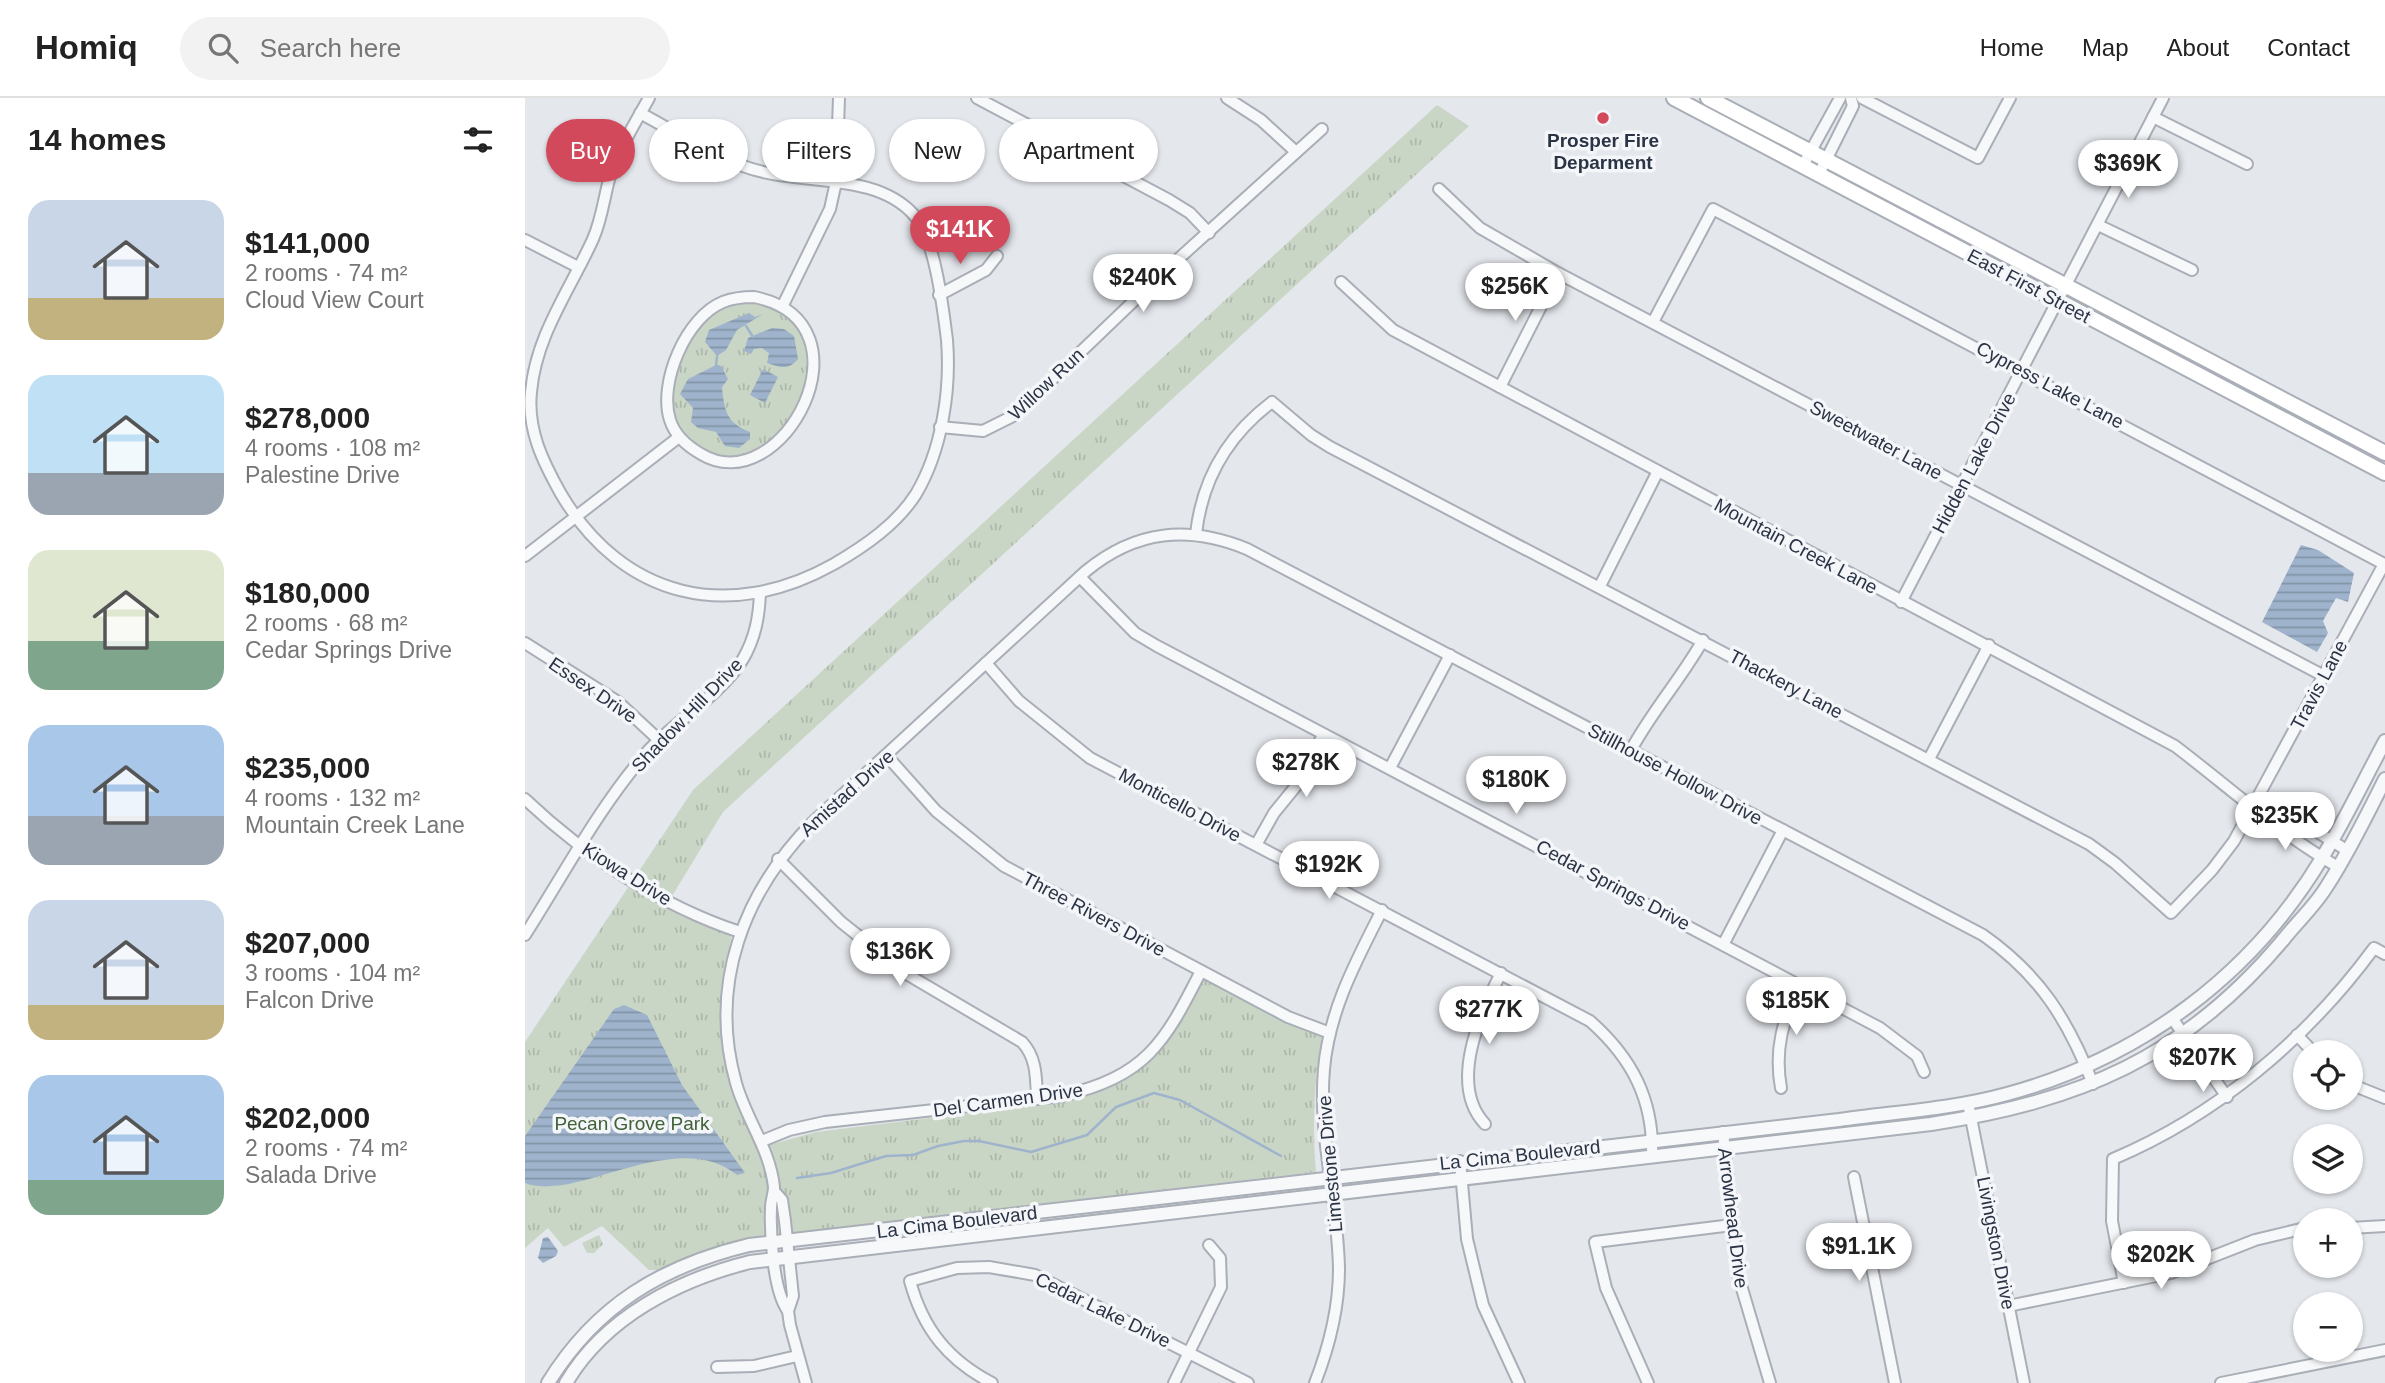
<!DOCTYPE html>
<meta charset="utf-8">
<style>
:root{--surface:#fff;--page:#f2f2f2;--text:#222;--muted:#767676;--line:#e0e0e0;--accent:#d1495b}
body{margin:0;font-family:Arial,sans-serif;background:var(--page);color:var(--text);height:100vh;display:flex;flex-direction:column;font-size:26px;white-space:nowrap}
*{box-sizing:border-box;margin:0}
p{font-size:23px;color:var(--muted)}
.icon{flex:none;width:38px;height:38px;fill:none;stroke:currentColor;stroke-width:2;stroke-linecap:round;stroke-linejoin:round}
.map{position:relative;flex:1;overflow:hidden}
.sheet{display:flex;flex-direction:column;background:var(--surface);width:525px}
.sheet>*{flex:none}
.top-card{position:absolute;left:21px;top:21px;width:665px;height:63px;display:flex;gap:14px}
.tools{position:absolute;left:1768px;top:942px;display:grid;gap:14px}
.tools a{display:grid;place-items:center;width:70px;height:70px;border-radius:50%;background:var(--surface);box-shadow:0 2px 5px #0004;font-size:35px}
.price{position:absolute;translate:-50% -60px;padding:0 16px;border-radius:24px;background:#fff;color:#222;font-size:23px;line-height:46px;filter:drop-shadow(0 2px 4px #0008)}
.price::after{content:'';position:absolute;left:50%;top:42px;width:21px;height:16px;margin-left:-10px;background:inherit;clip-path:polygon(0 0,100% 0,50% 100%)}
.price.current{background:var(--accent);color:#fff}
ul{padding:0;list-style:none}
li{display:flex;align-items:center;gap:21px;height:175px;padding:0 28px}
li span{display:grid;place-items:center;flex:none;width:196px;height:140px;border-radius:21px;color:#555}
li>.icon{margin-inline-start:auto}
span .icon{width:84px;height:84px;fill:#fffc;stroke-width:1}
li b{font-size:30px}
h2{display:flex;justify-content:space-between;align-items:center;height:84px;padding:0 28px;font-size:30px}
.pill{padding:0 24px;border-radius:32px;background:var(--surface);box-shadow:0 2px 5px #0004;font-size:24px;line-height:63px}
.pill.current{background:var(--accent);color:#fff}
header{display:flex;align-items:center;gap:42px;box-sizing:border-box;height:98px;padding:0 35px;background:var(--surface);border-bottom:2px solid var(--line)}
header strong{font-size:33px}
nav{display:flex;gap:38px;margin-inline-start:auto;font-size:24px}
.search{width:490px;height:63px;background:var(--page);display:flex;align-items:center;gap:18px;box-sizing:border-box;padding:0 24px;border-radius:38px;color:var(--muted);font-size:26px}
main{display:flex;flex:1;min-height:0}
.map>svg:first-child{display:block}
.grass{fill:url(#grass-tufts)}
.water{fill:url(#water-rules)}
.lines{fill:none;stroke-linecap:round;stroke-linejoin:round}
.stream{stroke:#9fb4cc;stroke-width:2.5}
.minor-casing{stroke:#a9aeb7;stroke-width:14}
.tertiary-casing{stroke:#a9aeb7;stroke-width:16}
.secondary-casing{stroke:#a9aeb7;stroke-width:18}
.minor{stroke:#f7f8fa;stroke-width:10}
.tertiary{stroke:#f7f8fa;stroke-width:12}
.secondary{stroke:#fff;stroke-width:14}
.poi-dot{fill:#d1495b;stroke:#f4f6f9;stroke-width:2.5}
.labels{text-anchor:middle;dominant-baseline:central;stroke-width:7;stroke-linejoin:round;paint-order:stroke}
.poi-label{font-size:19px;font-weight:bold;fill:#2b3445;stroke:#f4f6f9}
.street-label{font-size:19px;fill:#2b3445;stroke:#f4f6f9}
.park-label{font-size:19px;fill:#3f6138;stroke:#f4f6f9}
</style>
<header>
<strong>Homiq</strong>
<div class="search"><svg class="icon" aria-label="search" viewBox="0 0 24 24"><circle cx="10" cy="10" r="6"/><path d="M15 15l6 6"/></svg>Search here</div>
<nav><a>Home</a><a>Map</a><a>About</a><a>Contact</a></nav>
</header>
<main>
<section class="sheet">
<h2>14 homes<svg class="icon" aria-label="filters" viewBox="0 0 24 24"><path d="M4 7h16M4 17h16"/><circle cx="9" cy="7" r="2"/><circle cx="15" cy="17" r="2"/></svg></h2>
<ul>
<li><span style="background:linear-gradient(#c9d6e8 70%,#c2b280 0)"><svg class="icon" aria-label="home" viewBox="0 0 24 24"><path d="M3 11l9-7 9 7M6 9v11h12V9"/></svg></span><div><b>$141,000</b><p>2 rooms · 74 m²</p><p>Cloud View Court</p></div></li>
<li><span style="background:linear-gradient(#bfe0f5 70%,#9aa5b1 0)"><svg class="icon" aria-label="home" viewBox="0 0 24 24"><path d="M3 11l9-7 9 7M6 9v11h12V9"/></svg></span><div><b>$278,000</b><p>4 rooms · 108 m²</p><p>Palestine Drive</p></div></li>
<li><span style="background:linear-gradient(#dfe7d0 65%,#7fa58c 0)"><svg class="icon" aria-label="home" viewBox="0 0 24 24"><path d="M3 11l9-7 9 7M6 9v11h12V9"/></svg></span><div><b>$180,000</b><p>2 rooms · 68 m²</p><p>Cedar Springs Drive</p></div></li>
<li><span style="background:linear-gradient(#a9c7e8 65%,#9aa5b1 0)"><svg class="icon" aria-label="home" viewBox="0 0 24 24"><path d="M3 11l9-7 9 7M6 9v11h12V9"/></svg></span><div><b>$235,000</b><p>4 rooms · 132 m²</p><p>Mountain Creek Lane</p></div></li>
<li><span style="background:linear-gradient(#c9d6e8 75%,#c2b280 0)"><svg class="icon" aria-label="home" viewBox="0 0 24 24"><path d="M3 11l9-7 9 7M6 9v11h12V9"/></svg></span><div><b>$207,000</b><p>3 rooms · 104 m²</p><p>Falcon Drive</p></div></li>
<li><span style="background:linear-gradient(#a9c7e8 75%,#7fa58c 0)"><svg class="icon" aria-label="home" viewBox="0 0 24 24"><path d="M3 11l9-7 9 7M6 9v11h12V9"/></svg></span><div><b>$202,000</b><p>2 rooms · 74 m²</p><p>Salada Drive</p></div></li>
</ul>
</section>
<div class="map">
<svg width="1860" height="1285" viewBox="0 0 1860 1285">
<defs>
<pattern id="grass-tufts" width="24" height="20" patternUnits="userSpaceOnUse" patternTransform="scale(1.75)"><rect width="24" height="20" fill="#c9d6c5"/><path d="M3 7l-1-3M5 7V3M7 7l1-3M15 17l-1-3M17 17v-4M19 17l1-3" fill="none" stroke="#adb8ab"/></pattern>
<pattern id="water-rules" width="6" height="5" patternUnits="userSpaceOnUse" patternTransform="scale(1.75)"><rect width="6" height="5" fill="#9fb4cc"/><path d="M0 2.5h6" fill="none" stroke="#8293a7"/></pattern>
</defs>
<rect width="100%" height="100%" fill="#e4e7ec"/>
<g class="grass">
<path d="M912 7 944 28 198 714 141 808 156 818 206 835C207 853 198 871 197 889 193 947 209 998 233 1050L291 1034 541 1003C617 988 644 945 679 881L764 925 797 938C789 982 787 1029 791 1074L240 1138 196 1148 135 1172H124L77 1128 39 1149 23 1130 0 1150V944L168 692Z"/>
<path d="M228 202C235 204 246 206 253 209 257 212 261 217 264 221 273 230 282 239 284 252 291 305 233 384 176 350 165 343 156 336 150 324 134 288 162 225 196 208 205 204 218 204 228 202Z"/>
<path d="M74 1137 78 1146 69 1155H62L57 1145Z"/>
</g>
<g class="water">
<path d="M224 215 230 219 238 216 212 232 201 252 192 258 180 244 184 232Z"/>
<path d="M247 230 259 231 269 238 273 261C263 273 255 269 242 265L244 255 237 250 229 251 226 256 219 253 223 240Z"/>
<path d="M191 267 196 268 203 281 197 289C199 313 202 325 225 334V341L214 350 200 348 191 334 173 330 166 324 168 310 155 296 163 281Z"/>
<path d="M238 271 253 279 240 305 225 297Z"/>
<path d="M1776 447 1793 452 1829 475 1823 504 1811 500 1798 523 1803 535 1792 554 1737 524Z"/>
<path d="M99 907 122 917 157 987 220 1075 212 1077C164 1038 91 1078 38 1087 26 1088 11 1090 0 1085V1038L89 911Z"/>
<path d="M23 1139 33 1153 31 1158 18 1165 13 1160 18 1140Z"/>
</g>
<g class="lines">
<g class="stream">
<path d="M221 228 228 239"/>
<path d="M191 267 192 259"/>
<path d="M272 1080 306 1075 361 1058 388 1057 413 1048 439 1043H454L506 1054 562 1037 591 1009 629 995 655 1002 756 1058"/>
</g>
<g class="minor-casing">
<g id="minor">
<path d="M452 0 644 102 665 115 684 135"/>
<path d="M702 0 736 22 771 54"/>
<path d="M1337 0 1453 60 1485 0"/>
<path d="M115 15C149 33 182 55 218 68 272 89 349 72 389 117 410 140 418 210 422 242 426 292 417 352 391 396 372 426 340 448 309 466 204 525 98 501 36 396 18 364 2 332 6 294 11 237 45 192 68 141 77 121 79 99 85 78 94 51 110 25 124 0"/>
<path d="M1628 19 1722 66"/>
<path d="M1277 69 1315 0"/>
<path d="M1293 78 1328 8 1326 0"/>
<path d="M914 91 955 130 1033 175 1799 578"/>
<path d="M1573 127 1667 172"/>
<path d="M0 142 53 169"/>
<path d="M816 184 868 232 1650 648C1704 689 1754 735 1813 769"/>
<path d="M414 197 461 172 472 158"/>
<path d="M229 199C353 224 257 405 176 356 162 348 150 338 145 322 133 285 161 219 198 204 208 200 219 199 229 199Z"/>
<path d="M258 207 305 111 311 84 314 0"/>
<path d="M975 289 1033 175"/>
<path d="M415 329 458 333 490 317 640 173 797 31"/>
<path d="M671 436C677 381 702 338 747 304L786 337 805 349 1564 746 1590 765 1646 815 1687 772 1709 743 1859 466 1188 111 1128 224"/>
<path d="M0 458 154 339"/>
<path d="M555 479 610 535 632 548 1355 930 1392 958 1399 974"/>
<path d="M1075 488 1132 375"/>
<path d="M1376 504 1638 0"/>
<path d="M0 545 93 604 134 642"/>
<path d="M461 565 494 603 565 660 1065 923C1107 960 1129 1002 1127 1059"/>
<path d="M1106 652C1127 613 1156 581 1178 542"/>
<path d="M362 658 411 713 479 768 763 919 805 935"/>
<path d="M1404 661 1464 547"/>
<path d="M865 670 925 557"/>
<path d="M0 701C60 758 136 808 215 834"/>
<path d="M1732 708 1762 715 1823 753"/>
<path d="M731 747 749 715 771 688 798 637"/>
<path d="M253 761 316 824 380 875 497 944C512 960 511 980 512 1001"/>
<path d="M0 837C39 776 74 709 122 654 150 623 196 597 218 561 230 540 234 520 235 495"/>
<path d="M1199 845 1258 732"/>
<path d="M1647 920 1702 999"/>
<path d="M1772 937 1788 954"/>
<path d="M1825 986 1860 1000"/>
<path d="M1256 990C1249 951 1258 921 1275 887"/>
<path d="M1443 1005 1499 1285"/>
<path d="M960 1026C923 987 955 916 976 875"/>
<path d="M1198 1034 1213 1177 1245 1285"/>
<path d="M237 1043 264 1032 300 1024 537 998C621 978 639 946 676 873"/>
<path d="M935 1063 942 1141 958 1207 994 1285"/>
<path d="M1329 1079 1370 1285"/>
<path d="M249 1093 257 1102 260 1123 268 1198 263 1213 265 1227 281 1285"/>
<path d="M1825 1130 1860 1128"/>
<path d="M1599 1185 1587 1123 1588 1061C1692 1017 1782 941 1849 850L1860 856"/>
<path d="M1483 1208 1646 1175 1730 1142 1780 1130"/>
<path d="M263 1213C248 1193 245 1135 246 1110 246 1102 249 1096 249 1089 245 1051 221 1021 211 985 183 886 219 794 288 724L561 473C611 432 663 427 722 451L1458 837C1515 877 1543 922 1568 986"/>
<path d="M192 1269 229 1268 272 1258"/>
<path d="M467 1285C423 1262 398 1231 385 1183L432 1170 464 1169 510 1177 723 1285"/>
<path d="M649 1285 696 1189 695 1160 684 1147"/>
<path d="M790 1285C804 1249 814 1210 814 1171 813 1104 793 1039 799 971 804 913 831 863 857 812"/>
<path d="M1123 1285 1081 1190 1070 1144 1207 1127"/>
<path d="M1696 1285 1860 1252"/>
</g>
</g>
<g class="tertiary-casing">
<g id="tertiary">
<path d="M23 1285C71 1207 137 1168 224 1147L1314 1022C1370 1014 1428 1011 1482 996 1615 960 1726 878 1797 760 1820 722 1839 682 1860 643"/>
<path d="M41 1285C80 1219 153 1182 225 1164L1406 1026C1555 1003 1659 960 1758 842 1772 824 1790 808 1802 788 1824 754 1842 717 1860 681"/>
</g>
</g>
<g class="secondary-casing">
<g id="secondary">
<path d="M1149 0 1860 375"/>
<path d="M1183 0 1860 355"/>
</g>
</g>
<use href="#minor" class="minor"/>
<use href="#tertiary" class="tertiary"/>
<use href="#secondary" class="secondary"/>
</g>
<circle class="poi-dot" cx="1078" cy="20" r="7"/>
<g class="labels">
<g class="poi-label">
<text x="1078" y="42">Prosper Fire<tspan x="1078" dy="22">Deparment</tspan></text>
</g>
<g class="street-label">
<text transform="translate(1504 188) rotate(28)">East First Street</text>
<text transform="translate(521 286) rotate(-43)">Willow Run</text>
<text transform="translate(1525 287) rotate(28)">Cypress Lake Lane</text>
<text transform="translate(1351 342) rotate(28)">Sweetwater Lane</text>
<text transform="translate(1449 365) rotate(-62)">Hidden Lake Drive</text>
<text transform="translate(1271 448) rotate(28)">Mountain Creek Lane</text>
<text transform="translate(1261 586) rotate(28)">Thackery Lane</text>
<text transform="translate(1794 587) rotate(-62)">Travis Lane</text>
<text transform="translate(68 592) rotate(34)">Essex Drive</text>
<text transform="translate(162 617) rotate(-46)">Shadow Hill Drive</text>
<text transform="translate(1150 676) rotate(28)">Stillhouse Hollow Drive</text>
<text transform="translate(322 695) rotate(-42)">Amistad Drive</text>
<text transform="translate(655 707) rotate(28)">Monticello Drive</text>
<text transform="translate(102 776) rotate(32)">Kiowa Drive</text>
<text transform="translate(1088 787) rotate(28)">Cedar Springs Drive</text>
<text transform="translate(569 816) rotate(28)">Three Rivers Drive</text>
<text transform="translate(483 1002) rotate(-8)">Del Carmen Drive</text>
<text transform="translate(995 1057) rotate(-6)">La Cima Boulevard</text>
<text transform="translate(805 1066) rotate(-95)">Limestone Drive</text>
<text transform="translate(1208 1120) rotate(83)">Arrowhead Drive</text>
<text transform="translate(432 1124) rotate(-7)">La Cima Boulevard</text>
<text transform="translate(1471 1145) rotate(79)">Livingston Drive</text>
<text transform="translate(578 1212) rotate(26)">Cedar Lake Drive</text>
</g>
<g class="park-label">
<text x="107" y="1025">Pecan Grove Park</text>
</g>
</g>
</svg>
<div class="tools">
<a><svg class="icon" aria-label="locate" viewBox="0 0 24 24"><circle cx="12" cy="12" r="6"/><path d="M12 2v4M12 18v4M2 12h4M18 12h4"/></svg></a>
<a><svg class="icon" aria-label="layers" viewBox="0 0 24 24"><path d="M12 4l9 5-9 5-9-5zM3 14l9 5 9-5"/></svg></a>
<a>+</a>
<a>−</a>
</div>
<b class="price" style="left:1603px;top:102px">$369K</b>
<b class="price current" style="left:435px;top:168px">$141K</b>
<b class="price" style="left:618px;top:216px">$240K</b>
<b class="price" style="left:990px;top:225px">$256K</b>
<b class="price" style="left:781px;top:701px">$278K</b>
<b class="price" style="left:991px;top:718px">$180K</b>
<b class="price" style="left:1760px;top:754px">$235K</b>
<b class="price" style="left:804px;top:803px">$192K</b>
<b class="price" style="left:375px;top:890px">$136K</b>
<b class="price" style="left:1271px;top:939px">$185K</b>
<b class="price" style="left:964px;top:948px">$277K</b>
<b class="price" style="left:1678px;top:996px">$207K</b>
<b class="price" style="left:1334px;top:1185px">$91.1K</b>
<b class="price" style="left:1636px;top:1193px">$202K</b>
<div class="top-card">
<a class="pill current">Buy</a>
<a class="pill">Rent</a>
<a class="pill">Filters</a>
<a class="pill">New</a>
<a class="pill">Apartment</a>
</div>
</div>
</main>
